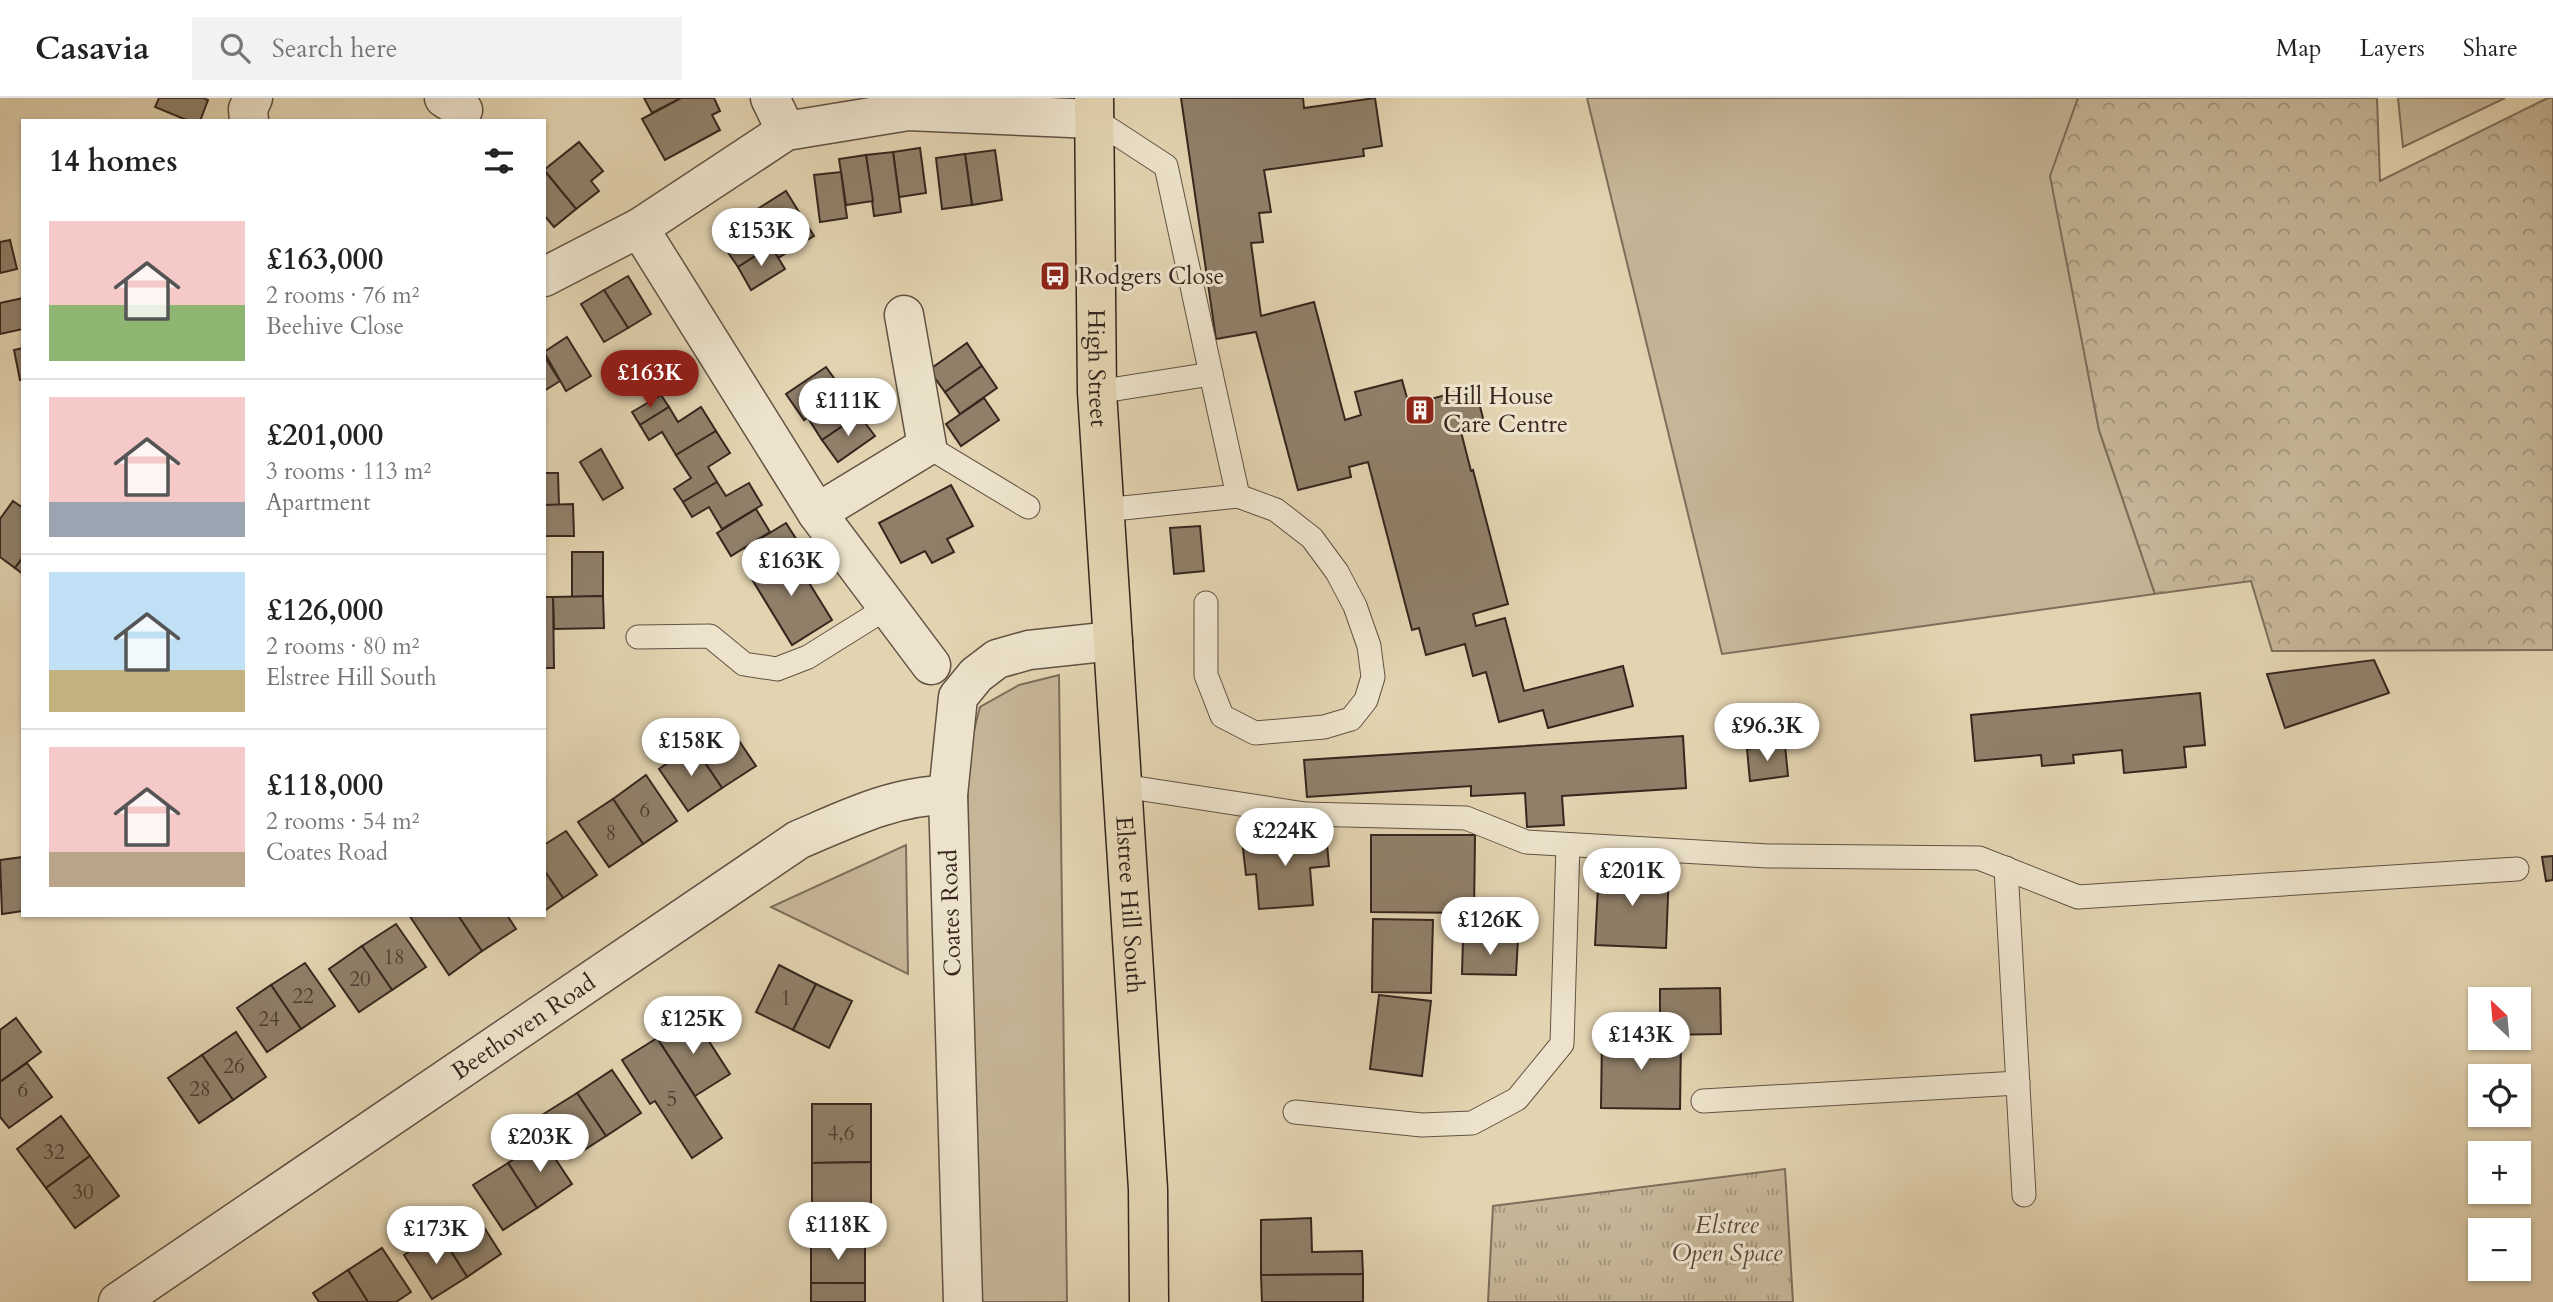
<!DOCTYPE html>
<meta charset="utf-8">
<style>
:root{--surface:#fff;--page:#f2f2f2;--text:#222;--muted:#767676;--line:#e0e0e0;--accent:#8f2418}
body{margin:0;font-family:Cardo,serif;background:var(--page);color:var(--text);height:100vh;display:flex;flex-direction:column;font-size:26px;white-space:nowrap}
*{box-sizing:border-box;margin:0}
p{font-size:23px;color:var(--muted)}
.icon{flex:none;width:38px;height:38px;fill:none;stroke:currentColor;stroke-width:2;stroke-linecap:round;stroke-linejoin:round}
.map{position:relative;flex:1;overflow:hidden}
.sheet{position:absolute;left:21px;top:21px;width:525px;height:798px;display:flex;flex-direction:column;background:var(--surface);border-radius:0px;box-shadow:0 2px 5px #0004}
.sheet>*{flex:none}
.needle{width:46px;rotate:334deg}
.tools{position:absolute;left:2468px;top:889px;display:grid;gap:14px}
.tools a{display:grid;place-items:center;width:63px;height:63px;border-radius:0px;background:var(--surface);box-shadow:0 2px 5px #0004;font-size:35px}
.price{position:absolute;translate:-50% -60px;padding:0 16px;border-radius:24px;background:#fff;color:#222;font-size:23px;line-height:46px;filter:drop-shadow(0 2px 4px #0008)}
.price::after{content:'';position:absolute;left:50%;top:42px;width:21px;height:16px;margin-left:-10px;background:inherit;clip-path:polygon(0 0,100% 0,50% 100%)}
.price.on{background:var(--accent);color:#fff}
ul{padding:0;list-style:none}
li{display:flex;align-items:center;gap:21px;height:175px;padding:0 28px}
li+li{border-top:2px solid var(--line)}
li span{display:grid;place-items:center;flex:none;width:196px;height:140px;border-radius:0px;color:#555}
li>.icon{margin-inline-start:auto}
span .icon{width:84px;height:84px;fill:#fffc;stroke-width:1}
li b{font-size:30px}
h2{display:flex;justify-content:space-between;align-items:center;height:84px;padding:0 28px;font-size:30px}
header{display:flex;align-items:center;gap:42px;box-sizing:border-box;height:98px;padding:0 35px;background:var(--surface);border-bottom:2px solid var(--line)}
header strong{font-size:33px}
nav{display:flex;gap:38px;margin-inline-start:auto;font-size:24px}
.search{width:490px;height:63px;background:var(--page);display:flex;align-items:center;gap:18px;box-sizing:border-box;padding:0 24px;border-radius:0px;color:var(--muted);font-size:26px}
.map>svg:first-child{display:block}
.green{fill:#c6b698;stroke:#7e6e5b;stroke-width:2}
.forest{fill:url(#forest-crowns);stroke:#7e6e5b;stroke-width:2}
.park{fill:url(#park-tufts);stroke:#7e6e5b;stroke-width:2}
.building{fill:#90806a;stroke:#36261e;stroke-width:2}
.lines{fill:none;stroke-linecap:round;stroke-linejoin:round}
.lane-casing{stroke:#615243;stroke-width:25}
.street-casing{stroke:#615243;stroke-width:41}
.primary-casing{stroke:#36261e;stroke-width:41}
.lane{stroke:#ede3cc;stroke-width:23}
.street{stroke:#ede3cc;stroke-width:38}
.primary{stroke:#e3d4b1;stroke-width:38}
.labels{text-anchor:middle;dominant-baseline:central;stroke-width:6;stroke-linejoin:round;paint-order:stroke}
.number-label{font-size:21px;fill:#4c3c31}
.poi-label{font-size:24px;fill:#36261e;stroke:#ede3cc;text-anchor:start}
.street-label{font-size:24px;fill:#36261e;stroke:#ede3cc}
.park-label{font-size:24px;font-style:italic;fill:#5a4a3c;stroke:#ede3cc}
</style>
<header>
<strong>Casavia</strong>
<div class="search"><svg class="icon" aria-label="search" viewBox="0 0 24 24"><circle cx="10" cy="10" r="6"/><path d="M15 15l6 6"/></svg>Search here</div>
<nav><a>Map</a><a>Layers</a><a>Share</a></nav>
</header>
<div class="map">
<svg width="2553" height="1204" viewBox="0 0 2553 1204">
<defs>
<pattern id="forest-crowns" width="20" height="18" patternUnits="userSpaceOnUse" patternTransform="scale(1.75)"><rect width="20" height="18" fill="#c6b698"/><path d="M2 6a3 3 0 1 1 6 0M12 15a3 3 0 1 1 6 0" fill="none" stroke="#a2947b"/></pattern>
<pattern id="park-tufts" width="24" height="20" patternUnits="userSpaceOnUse" patternTransform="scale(1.75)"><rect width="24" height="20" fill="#c6b698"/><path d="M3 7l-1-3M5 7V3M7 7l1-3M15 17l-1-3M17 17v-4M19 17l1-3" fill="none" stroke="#a2947b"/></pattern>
</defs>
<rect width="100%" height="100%" fill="#e3d4b1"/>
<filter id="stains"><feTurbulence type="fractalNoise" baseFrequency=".00286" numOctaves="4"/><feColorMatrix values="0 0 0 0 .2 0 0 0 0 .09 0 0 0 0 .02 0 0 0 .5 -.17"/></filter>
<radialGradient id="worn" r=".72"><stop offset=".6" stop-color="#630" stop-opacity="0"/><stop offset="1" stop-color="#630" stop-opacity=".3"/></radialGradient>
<g class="green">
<path d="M1587 0H2078L2051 78 2099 332 2155 496 1722 556Z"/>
<path d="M2398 0H2505L2403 49Z"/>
<path d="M1059 577 1067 1204H973L967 660 980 609 1019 587Z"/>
<path d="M906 747 908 876 771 809Z"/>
</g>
<path class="forest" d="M2078 0H2377L2380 83 2548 0H2553V552L2272 553 2251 483 2155 496 2099 332 2050 78Z"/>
<path class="park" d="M1785 1071 1793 1204H1488L1493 1108Z"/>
<g class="building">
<path d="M159 0H203L208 2 200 23H189L155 9Z"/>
<path d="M644 0H681L652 15Z"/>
<path d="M681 0H714L720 13 712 17 720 32 665 62 642 21Z"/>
<path d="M1181 0H1303L1304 10 1375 0 1382 48 1363 51 1364 58 1264 72 1271 114 1259 115 1263 144 1251 145 1261 218 1314 204 1345 322 1361 317 1355 294 1402 282 1409 307 1475 289 1484 324 1460 330 1471 373 1473 372 1508 506 1473 516 1476 528 1505 520 1524 593 1623 568 1633 608 1548 630 1543 612 1499 624 1486 574 1473 578 1465 546 1426 557 1419 530 1412 532 1368 364 1349 369 1351 379 1298 392 1256 234 1216 241Z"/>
<path d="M579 44 603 73 591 83 599 93 576 111 544 72Z"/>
<path d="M920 50 926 95 899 99 893 54Z"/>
<path d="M995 52 1002 102 972 107 965 56Z"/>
<path d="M893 54 901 114 874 118 866 57Z"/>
<path d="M965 56 972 107 942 111 936 60Z"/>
<path d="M866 57 873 103 846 107 839 61Z"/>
<path d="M544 72 576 111 554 129 544 117Z"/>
<path d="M841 74 847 120 820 124 814 77Z"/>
<path d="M786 93 799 114 764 136 751 115Z"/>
<path d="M799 114 814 138 778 160 764 136Z"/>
<path d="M757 126 771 148 738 169 723 147Z"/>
<path d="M10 142 17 171 0 175V144Z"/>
<path d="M771 148 785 171 751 192 738 169Z"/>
<path d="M628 178 651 216 628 230 604 192Z"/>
<path d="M604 192 628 230 604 244 581 206Z"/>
<path d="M23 200V231L0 236V205Z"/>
<path d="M567 239 591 278 566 293 544 254Z"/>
<path d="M967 245 982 268 945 294 929 272Z"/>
<path d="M23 250V282H20L14 252Z"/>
<path d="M544 258 560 283 544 293Z"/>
<path d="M982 268 997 290 960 316 945 294Z"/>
<path d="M826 269 844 294 804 322 786 296Z"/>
<path d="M844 294 859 317 822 342 808 320Z"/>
<path d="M661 297 669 309 640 327 632 314Z"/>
<path d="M984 300 999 322 961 348 946 326Z"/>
<path d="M669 309 678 324 701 309 716 333 676 357 662 334 649 342 640 327Z"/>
<path d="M859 317 875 338 838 364 822 342Z"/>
<path d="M716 333 730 355 708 369 717 384 683 404 674 391 691 380 676 357Z"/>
<path d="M601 351 623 390 603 402 580 364Z"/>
<path d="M544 375H558L559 407H544Z"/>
<path d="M717 384 726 398 749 385 762 407 722 431 709 409 692 419 683 404Z"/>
<path d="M951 387 973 428 947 441 954 454 932 465 925 453 901 465 879 425Z"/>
<path d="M13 403 23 410V459L15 470 0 459V421Z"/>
<path d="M573 406 574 438H544V407Z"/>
<path d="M756 411 770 434 731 458 717 435Z"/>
<path d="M786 425 800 447 760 472 745 450Z"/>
<path d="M1200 428 1204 473 1174 476 1170 430Z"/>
<path d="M572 454H603V498L572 499Z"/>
<path d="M790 454 832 522 792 547 750 478Z"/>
<path d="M23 459V476L15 470Z"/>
<path d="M603 498 604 530 554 531 553 499Z"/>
<path d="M544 499H553L554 570H544Z"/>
<path d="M2374 562 2389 595 2285 630 2267 576Z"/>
<path d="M2200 595 2205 647 2184 649 2186 669 2124 675 2122 652 2073 657 2074 665 2042 668 2041 657 1975 663 1971 617Z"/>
<path d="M727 625 756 668 722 690 693 647Z"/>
<path d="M1683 638 1686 690 1562 698 1564 727 1527 729 1525 695 1471 698V688L1307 699 1304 662Z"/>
<path d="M693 647 722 690 688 713 659 671Z"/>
<path d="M1785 647 1788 678 1750 683 1747 651Z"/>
<path d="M646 677 677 723 643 746 613 701Z"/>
<path d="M613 701 643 746 609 769 578 724Z"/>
<path d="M566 733 597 777 563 800 544 772V747Z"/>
<path d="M1326 735 1329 768 1310 770 1313 807 1259 811 1256 776 1246 777 1242 742Z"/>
<path d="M1371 737H1475L1474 815 1371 814Z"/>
<path d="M2553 758V782L2546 783 2542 759Z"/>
<path d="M23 759V813L2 816 0 762Z"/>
<path d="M1599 770 1669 772 1666 850 1595 847Z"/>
<path d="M544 772 563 800 544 813Z"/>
<path d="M409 817H458L482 853 449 877Z"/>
<path d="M458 817H507L516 831 482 853Z"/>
<path d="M1373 821 1433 822 1431 895 1372 894Z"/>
<path d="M396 826 426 869 392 892 362 848Z"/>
<path d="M1463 841H1518L1516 877 1462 876Z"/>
<path d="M362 848 392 892 359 914 329 871Z"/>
<path d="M305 865 335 908 301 931 271 887Z"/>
<path d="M779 867 816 886 793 932 756 914Z"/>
<path d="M816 886 852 903 829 950 793 932Z"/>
<path d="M271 887 301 931 267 954 237 910Z"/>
<path d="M1720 890 1721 936 1660 937V891Z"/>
<path d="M1379 897 1431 903 1422 978 1370 971Z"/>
<path d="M692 917 730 976 695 998 657 940Z"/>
<path d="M16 920 41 954 0 984V932Z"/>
<path d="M236 934 266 979 233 1002 202 957Z"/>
<path d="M1602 938 1681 939 1680 1011 1601 1010Z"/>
<path d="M657 940 722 1040 692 1060 655 1003 650 1006 622 962Z"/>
<path d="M202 957 233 1002 199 1025 168 980Z"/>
<path d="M27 965 52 999 9 1030 0 1019V984Z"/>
<path d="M612 972 641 1015 606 1038 577 995Z"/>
<path d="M577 995 606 1038 570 1061 542 1017Z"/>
<path d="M812 1006H871V1064L812 1065Z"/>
<path d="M61 1018 90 1058 46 1090 17 1051Z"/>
<path d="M543 1042 572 1086 537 1110 508 1065Z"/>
<path d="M90 1058 119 1098 75 1130 46 1090Z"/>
<path d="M871 1064V1123H812V1065Z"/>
<path d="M508 1065 537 1110 503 1132 473 1087Z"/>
<path d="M473 1112 501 1156 467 1179 439 1134Z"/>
<path d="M1311 1120 1312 1154 1362 1153 1363 1176 1261 1177V1122Z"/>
<path d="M439 1134 467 1179 432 1201 404 1157Z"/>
<rect x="811" y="1143" width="54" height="42"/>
<path d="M382 1150 411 1194 396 1204H368L348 1172Z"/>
<path d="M348 1172 368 1204H319L313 1195Z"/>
<path d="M1363 1176V1204H1262L1261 1177Z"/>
<rect x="811" y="1185" width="54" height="19"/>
</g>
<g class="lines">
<g class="lane-casing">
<g id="lane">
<path d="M1094 21 1166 68 1211 276"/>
<path d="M1097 294 1211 276 1238 398 1104 412"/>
<path d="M927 348 1028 409"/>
<path d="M1206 505V577L1222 618 1255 635 1324 629 1351 621 1366 602 1373 579 1369 548 1355 508 1337 474 1312 440 1276 412 1238 398"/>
<path d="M638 539 710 538 744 566 777 571 808 559 888 509"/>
<path d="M1123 688 1305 716 1466 720 1526 744 1768 758 1979 760 2078 799 2517 771"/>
<path d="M2006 770 2024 1097"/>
<path d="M1703 1003 2018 985"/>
<path d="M1295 1014 1422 1027 1472 1025 1517 1001 1562 946 1568 747"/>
</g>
</g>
<g class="street-casing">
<g id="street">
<path d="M444 0 463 12"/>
<path d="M770 0 786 33"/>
<path d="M249 23 248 11 253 0"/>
<path d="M639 130 817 415 931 567"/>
<path d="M544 179 639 130 786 33 908 13 1094 21"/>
<path d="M817 415 927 348 904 217"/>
<path id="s1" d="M118 1204 798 742C845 722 895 697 948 697"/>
<path d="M963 1204 948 697 958 599 976 577 997 561 1029 552 1113 543"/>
</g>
</g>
<g class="primary-casing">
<g id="primary">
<path id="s2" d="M1094 0 1097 294 1148 1091 1149 1204"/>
</g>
</g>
<use href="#lane" class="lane"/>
<use href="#street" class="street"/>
<use href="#primary" class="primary"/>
</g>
<defs>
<g id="bus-square" transform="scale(1.575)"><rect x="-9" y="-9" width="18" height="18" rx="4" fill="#8f2418" stroke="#ede3cc"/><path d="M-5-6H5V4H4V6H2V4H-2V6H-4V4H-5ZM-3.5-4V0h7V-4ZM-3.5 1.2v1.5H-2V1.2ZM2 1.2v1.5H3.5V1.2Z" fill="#fff"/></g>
<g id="building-square" transform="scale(1.575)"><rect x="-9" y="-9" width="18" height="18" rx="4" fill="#8f2418" stroke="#ede3cc"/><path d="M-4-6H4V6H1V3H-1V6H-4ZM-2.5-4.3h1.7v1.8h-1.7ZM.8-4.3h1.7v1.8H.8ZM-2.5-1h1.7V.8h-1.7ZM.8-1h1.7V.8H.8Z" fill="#fff"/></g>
</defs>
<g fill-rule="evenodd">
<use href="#bus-square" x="1055" y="178"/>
<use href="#building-square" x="1420" y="312"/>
</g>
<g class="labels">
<g class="number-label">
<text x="645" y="712">6</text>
<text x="611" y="735">8</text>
<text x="394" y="859">18</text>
<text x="360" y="881">20</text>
<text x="303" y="898">22</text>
<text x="786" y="900">1</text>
<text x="269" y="921">24</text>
<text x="234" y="968">26</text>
<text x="200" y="991">28</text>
<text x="23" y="992">6</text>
<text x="672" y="1001">5</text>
<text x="841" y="1035">4,6</text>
<text x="54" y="1054">32</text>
<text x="83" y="1094">30</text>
</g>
<g class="poi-label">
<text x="1078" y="178">Rodgers Close</text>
<text x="1443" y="298">Hill House<tspan x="1443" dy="28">Care Centre</tspan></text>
</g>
<g class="street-label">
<text stroke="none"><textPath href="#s2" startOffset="270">High Street</textPath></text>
<text stroke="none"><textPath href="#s2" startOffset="808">Elstree Hill South</textPath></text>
<text transform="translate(951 815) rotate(-92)">Coates Road</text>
<text stroke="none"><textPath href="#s1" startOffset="490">Beethoven Road</textPath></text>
</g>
<g class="park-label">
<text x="1727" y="1127">Elstree<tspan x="1727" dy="28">Open Space</tspan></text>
</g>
</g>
<rect width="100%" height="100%" filter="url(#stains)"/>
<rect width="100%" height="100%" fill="url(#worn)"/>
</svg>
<div class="tools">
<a><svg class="needle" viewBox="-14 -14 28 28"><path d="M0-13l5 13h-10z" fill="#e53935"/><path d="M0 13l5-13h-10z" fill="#767676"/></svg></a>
<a><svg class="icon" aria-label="locate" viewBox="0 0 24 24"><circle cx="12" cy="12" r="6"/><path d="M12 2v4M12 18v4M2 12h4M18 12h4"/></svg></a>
<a>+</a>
<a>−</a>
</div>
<b class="price" style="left:761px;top:170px">£153K</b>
<b class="price on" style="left:650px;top:312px">£163K</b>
<b class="price" style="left:848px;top:340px">£111K</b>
<b class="price" style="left:791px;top:500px">£163K</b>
<b class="price" style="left:1767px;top:665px">£96.3K</b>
<b class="price" style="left:691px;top:680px">£158K</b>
<b class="price" style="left:1285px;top:770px">£224K</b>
<b class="price" style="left:1632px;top:810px">£201K</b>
<b class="price" style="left:1490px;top:859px">£126K</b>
<b class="price" style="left:693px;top:958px">£125K</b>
<b class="price" style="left:1641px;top:974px">£143K</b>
<b class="price" style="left:540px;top:1076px">£203K</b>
<b class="price" style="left:838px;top:1164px">£118K</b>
<b class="price" style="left:436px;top:1168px">£173K</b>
<section class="sheet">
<h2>14 homes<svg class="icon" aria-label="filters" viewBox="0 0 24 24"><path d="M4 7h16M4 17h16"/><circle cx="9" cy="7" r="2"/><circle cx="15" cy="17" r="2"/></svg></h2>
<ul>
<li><span style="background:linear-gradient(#f6c9c9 60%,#8fb573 0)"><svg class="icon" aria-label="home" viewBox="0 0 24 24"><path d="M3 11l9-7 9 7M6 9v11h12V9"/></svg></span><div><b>£163,000</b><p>2 rooms · 76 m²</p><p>Beehive Close</p></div></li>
<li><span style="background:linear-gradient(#f6c9c9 75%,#9aa5b1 0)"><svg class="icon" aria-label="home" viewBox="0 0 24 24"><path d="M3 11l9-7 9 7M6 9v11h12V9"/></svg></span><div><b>£201,000</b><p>3 rooms · 113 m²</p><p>Apartment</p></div></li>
<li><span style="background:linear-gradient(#bfe0f5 70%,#c2b280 0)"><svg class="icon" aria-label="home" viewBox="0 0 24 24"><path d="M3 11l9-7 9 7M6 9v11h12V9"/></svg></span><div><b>£126,000</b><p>2 rooms · 80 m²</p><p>Elstree Hill South</p></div></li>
<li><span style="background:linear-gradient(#f6c9c9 75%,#b9a48a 0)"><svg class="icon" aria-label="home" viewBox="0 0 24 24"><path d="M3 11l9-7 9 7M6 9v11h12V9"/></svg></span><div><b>£118,000</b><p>2 rooms · 54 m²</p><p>Coates Road</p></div></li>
</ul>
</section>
</div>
